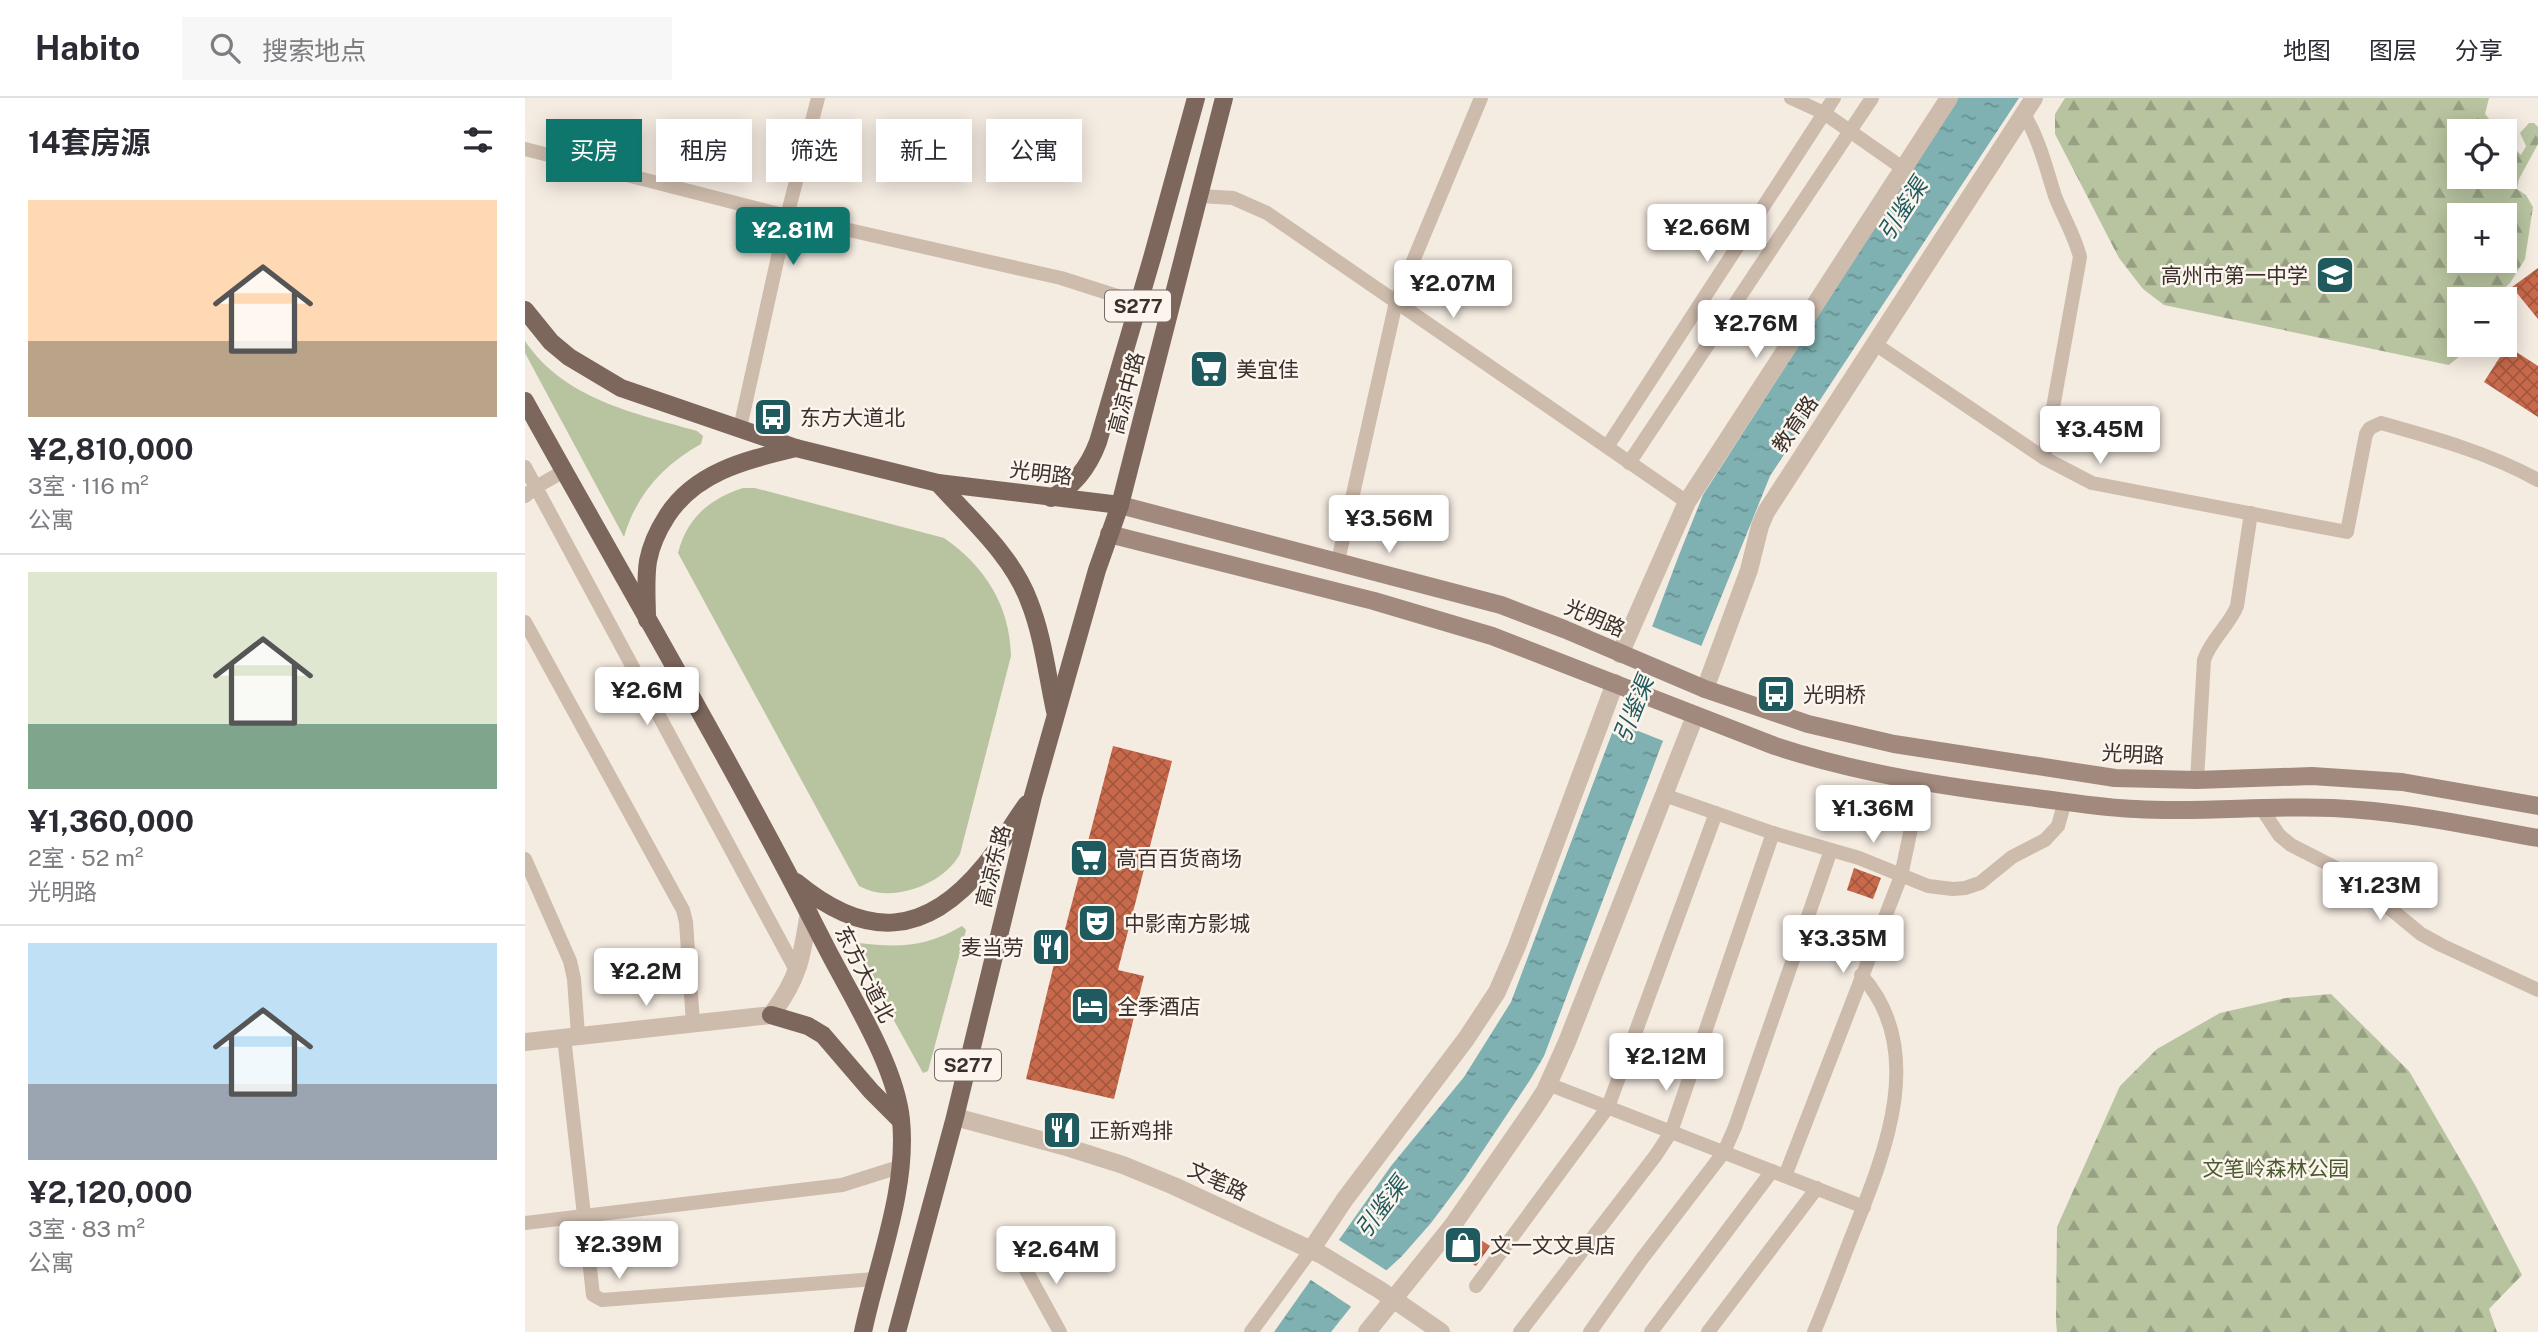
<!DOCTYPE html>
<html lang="zh">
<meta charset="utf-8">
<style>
:root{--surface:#fff;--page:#f7f7f7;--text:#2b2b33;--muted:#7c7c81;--line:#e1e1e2;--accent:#0f766e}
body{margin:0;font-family:"Public Sans","Noto Sans SC",sans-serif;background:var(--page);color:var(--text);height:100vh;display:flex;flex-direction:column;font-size:26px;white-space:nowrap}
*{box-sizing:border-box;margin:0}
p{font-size:23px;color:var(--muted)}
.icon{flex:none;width:38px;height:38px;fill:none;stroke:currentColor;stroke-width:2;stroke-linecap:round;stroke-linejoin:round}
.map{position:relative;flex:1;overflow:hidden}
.drawer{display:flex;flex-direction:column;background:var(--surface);width:525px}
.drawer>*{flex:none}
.hud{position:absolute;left:21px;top:21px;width:665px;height:63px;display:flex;gap:14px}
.controls{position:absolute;left:1922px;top:21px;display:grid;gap:14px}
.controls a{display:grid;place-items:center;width:70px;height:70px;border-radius:0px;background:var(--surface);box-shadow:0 4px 18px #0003;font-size:35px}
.price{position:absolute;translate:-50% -60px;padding:0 16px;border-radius:7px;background:#fff;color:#222;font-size:23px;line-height:46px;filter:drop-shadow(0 2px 4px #0008)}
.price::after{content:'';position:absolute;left:50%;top:42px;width:21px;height:16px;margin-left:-10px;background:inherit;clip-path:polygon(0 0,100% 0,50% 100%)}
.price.on{background:var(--accent);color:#fff}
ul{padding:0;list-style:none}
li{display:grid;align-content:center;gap:14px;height:371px;padding:0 28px}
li+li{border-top:2px solid var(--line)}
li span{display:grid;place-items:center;height:217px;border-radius:0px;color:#555}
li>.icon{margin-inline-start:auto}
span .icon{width:126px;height:126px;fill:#fffc;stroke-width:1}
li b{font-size:30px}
h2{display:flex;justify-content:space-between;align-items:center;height:84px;padding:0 28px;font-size:30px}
.tag{padding:0 24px;border-radius:0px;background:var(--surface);box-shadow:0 4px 18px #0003;font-size:24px;line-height:63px}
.tag.on{background:var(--accent);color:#fff}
header{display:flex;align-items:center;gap:42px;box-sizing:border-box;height:98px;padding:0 35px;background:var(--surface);border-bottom:2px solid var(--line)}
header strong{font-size:33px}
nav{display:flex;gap:38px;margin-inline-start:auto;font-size:24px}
.search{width:490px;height:63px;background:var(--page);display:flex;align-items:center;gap:18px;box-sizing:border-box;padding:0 24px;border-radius:0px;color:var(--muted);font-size:26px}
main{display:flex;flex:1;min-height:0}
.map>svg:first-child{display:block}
.green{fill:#b8c4a0}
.forest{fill:url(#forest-firs);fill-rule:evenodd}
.water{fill:url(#water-ripples)}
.pier{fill:#f4ebe1}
.building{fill:url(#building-cross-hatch)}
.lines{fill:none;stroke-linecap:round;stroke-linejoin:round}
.minor{stroke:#cdbbac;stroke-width:14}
.tertiary{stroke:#cdbbac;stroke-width:18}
.secondary{stroke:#a18a7d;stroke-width:18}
.primary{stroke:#7d675c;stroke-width:18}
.labels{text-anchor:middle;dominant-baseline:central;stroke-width:5;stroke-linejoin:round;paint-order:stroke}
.shield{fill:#fbf5ee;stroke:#756b66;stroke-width:2}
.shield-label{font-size:19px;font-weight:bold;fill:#3b302b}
.poi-label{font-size:21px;fill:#3b302b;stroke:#fbf5ee;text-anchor:start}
.street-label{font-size:21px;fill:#3b302b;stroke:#fbf5ee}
.park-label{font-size:21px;fill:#4a5a2e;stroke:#fbf5ee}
.water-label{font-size:23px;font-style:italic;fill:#1f5a5e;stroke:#fbf5ee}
</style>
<header>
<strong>Habito</strong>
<div class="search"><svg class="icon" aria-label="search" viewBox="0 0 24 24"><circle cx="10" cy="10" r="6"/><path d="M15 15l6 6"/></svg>搜索地点</div>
<nav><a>地图</a><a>图层</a><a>分享</a></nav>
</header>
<main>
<section class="drawer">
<h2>14套房源<svg class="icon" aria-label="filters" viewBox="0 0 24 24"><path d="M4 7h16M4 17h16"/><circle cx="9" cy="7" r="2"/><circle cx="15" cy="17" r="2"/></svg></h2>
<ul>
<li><span style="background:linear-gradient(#ffd9b3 65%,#b9a48a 0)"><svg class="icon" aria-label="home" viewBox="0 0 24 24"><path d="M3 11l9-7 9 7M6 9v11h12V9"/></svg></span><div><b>¥2,810,000</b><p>3室 · 116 m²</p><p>公寓</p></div></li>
<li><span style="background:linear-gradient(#dfe7d0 70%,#7fa58c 0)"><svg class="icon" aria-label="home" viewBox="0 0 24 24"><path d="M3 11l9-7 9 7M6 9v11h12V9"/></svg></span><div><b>¥1,360,000</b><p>2室 · 52 m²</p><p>光明路</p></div></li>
<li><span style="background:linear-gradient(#bfe0f5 65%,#9aa5b1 0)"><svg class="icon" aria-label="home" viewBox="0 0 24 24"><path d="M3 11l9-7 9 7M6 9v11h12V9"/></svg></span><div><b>¥2,120,000</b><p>3室 · 83 m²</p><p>公寓</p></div></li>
</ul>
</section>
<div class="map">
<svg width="2013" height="1234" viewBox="0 0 2013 1234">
<defs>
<pattern id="forest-firs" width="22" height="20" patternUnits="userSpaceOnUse" patternTransform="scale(1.75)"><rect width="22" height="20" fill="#b8c4a0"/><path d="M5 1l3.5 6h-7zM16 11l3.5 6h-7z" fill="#97a083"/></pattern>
<pattern id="water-ripples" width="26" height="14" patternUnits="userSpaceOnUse" patternTransform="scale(1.75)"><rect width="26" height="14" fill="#7fb0b2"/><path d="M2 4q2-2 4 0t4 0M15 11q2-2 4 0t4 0" fill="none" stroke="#699091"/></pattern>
<pattern id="building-cross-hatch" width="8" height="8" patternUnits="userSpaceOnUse" patternTransform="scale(1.75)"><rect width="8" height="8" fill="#c8694b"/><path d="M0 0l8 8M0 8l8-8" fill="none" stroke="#a4573f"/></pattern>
</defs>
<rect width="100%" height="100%" fill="#f4ebe1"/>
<g class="green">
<path d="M0 243C39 301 109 315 172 333L178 338 176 346C138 367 111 397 99 439L0 255Z"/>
<path d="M218 390H230L419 440C460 468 485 508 486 558L435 756C420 783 380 800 350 794 345 793 339 790 334 788L153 455C162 420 184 401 218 390Z"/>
<path d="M437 828 441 832 403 973 398 975 329 850 334 845C374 850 401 849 437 828Z"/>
</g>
<g class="forest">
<path d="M1540 0H1964L1960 16 1974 33H1934V79H1979V39L1996 57 2001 48 1995 35 2004 25H2009L2013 29V46L1994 81 1992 91 2001 97 2008 109 2000 161 1985 185 1967 201H1934V247H1948L1924 267 1639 207 1618 191 1594 160 1530 36V16ZM1934 117H1979V163H1934Z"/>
<path d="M1806 896 1884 973 1950 1087 1997 1177 1964 1211 1972 1234H1532L1531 1224 1532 1129 1595 988 1632 951 1695 915 1761 900Z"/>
</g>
<path class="water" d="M1433 0H1494L1245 378 1136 648 1019 958 1005 982 939 1081 906 1125 877 1158 837 1195 806 1234H749L866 1068 939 979 986 904 1154 457 1178 397Z"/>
<g class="pier">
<path d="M1126 528 1179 549 1141 644 1088 623Z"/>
<path d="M811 1140 864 1174 828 1210 783 1180Z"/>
</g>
<g class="building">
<path d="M2013 170V221L1987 189Z"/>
<path d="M1982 248 2013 268V319L1959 284Z"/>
<path d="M588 648 647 663 593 872 619 878 589 1001 501 981 531 858H533Z"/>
<path d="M1329 770 1356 780 1348 801 1322 792Z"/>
<path d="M939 1131 965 1148 951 1168 924 1150Z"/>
</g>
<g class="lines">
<g class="minor">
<path d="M1266 0 1299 15 1379 71"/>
<path d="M1499 16C1515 43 1521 70 1530 98 1538 119 1550 138 1555 159L1519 360"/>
<path d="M0 51 262 118 536 180 614 205"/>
<path d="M675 98 708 100 742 115 1162 404"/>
<path d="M1350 246 1519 360 1567 385 1822 434 1841 336 1845 330 1856 325C1910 340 1964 355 2013 382"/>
<path d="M215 330 262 118 293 0"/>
<path d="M1082 349 1309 0"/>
<path d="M1104 365 1347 0"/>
<path d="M0 369 272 874"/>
<path d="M0 398 11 389 39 373"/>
<path d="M813 463 871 204 956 0"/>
<path d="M0 524 158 812 161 824 168 925"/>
<path d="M1672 682 1679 562C1686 541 1704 528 1712 508L1726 415"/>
<path d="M1139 697 1248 735 1334 760 1403 788 1428 791 1440 790 1455 785 1487 759 1520 742 1533 728 1540 703"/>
<path d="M1735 708 1754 737 1766 747 1823 776 1896 836 1916 847 2013 892"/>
<path d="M0 761 45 863 49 881 53 937"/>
<path d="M39 939 68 1197 77 1202 350 1181"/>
<path d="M1023 986 1339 1109"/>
<path d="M1260 1078 1376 778 1396 683"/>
<path d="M0 1125 317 1087 374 1069"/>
<path d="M496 1163 535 1234"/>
<path d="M951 1188 1083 1009 1191 715"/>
<path d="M726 1234 786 1152"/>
<path d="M995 1234 1131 1057 1146 1034 1248 735"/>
<path d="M1065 1234 1116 1162 1199 1054 1210 1029 1306 752"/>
<path d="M1126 1234 1247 1073"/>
<path d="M1183 1234 1292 1090"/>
<path d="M1289 1234C1303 1201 1315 1168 1328 1135 1360 1055 1403 951 1336 877"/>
</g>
<g class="tertiary">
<path d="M1095 556 1162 404 1424 0"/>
<path d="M1180 591 1224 472 1235 428 1241 414 1509 0"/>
<path d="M0 944 246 917C274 880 277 859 284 814"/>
<path d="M430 1019 538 1048 598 1067 649 1088 797 1157 855 1192 916 1234"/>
<path d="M786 1152 820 1101 941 941 972 894 992 848 1090 585"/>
<path d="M842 1234 928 1127 1007 1013 1020 993 1042 944 1170 618"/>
</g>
<g class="secondary">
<path d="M595 407 976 507 1039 531 1180 591 1283 626 1369 646 1590 680 1672 682 1787 678 1877 684 2013 708"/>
<path d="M584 436 849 503 967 538 1250 648C1334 676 1423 689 1511 700 1544 704 1577 710 1611 711 1677 715 1742 707 1808 710 1877 713 1946 728 2013 740"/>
</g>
<g class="primary">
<path d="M0 212 26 244 44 259 96 290 271 350 413 385 595 407"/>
<path d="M0 303C101 485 207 664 301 849 326 898 371 968 376 1022 383 1091 352 1167 338 1234"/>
<path d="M413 385C445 421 487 457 504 503 518 538 522 576 530 613"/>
<path d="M526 400C550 388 564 368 573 344L627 160 671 0"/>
<path d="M122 522C122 503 120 482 123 463 126 447 133 432 142 418 171 373 222 362 271 350"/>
<path d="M271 784C341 842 401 839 459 768 475 749 487 726 502 706"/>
<path d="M246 917 283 928 298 937 346 993 376 1023"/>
<path d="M372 1234 430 1019 508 698 572 472 595 407 699 0"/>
</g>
</g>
<defs>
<g id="school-square" transform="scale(2.0125)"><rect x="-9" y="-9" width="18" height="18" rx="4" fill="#1f5a5e" stroke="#fbf5ee"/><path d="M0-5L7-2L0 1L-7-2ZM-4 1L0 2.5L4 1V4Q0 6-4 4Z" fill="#fff"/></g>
<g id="supermarket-square" transform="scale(2.0125)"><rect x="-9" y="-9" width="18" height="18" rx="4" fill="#1f5a5e" stroke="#fbf5ee"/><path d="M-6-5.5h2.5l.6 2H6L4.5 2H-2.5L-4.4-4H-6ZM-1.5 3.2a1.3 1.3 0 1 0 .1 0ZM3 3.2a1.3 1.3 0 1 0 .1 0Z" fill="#fff"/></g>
<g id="bus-square" transform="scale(2.0125)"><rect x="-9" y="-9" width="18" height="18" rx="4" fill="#1f5a5e" stroke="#fbf5ee"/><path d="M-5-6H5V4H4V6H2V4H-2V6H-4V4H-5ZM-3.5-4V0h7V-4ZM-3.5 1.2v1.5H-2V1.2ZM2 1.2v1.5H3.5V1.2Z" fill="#fff"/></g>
<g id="theatre-square" transform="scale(2.0125)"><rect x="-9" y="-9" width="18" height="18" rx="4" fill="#1f5a5e" stroke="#fbf5ee"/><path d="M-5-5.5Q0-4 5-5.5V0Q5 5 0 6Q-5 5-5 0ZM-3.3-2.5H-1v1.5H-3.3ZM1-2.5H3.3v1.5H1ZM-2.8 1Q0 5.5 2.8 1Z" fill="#fff"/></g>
<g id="restaurant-square" transform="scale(2.0125)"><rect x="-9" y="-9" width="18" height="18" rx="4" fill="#1f5a5e" stroke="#fbf5ee"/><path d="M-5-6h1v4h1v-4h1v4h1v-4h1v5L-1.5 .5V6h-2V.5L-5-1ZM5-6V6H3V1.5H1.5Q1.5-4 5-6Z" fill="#fff"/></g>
<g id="hotel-square" transform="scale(2.0125)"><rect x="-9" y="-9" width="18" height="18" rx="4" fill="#1f5a5e" stroke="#fbf5ee"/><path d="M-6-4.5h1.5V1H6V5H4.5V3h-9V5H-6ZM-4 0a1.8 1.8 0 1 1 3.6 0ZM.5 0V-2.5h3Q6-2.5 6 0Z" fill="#fff"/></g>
<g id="shop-square" transform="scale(2.0125)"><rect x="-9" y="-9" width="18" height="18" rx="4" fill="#1f5a5e" stroke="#fbf5ee"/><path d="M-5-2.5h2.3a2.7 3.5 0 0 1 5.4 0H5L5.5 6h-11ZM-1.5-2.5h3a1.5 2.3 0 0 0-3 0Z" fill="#fff"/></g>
</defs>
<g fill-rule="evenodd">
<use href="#school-square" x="1810" y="177"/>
<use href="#supermarket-square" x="684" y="271"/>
<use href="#bus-square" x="248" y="319"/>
<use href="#bus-square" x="1251" y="596"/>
<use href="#supermarket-square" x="564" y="760"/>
<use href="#theatre-square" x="572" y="825"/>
<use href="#restaurant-square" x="526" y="849"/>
<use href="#hotel-square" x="565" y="908"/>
<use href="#restaurant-square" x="537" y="1032"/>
<use href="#shop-square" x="938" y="1147"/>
</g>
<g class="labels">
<g class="shield">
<rect x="580" y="192.5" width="66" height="31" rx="5"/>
<rect x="410" y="951.5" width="66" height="31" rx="5"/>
</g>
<g class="shield-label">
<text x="613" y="208">S277</text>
<text x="443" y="967">S277</text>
</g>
<g class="poi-label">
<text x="1783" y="177" text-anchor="end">高州市第一中学</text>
<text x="711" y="271">美宜佳</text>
<text x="275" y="319">东方大道北</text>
<text x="1278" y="596">光明桥</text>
<text x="591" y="760">高百百货商场</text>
<text x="599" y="825">中影南方影城</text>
<text x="499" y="849" text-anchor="end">麦当劳</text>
<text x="592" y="908">全季酒店</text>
<text x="564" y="1032">正新鸡排</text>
<text x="965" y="1147">文一文文具店</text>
</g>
<g class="street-label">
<text transform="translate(601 295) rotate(-75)">高凉中路</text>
<text transform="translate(1270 326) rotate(-56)">教育路</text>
<text transform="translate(516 375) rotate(7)">光明路</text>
<text transform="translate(1070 520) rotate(23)">光明路</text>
<text transform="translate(1608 656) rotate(3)">光明路</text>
<text transform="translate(468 768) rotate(-76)">高凉东路</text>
<text transform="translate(340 876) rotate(63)">东方大道北</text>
<text transform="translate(693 1083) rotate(25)">文笔路</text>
</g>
<g class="park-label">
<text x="1751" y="1070">文笔岭森林公园</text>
</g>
<g class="water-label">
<text transform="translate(1377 111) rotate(-57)">引鉴渠</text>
<text transform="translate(1108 611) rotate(-68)">引鉴渠</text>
<text transform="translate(856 1109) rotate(-53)">引鉴渠</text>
</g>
</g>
</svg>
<div class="controls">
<a><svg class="icon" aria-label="locate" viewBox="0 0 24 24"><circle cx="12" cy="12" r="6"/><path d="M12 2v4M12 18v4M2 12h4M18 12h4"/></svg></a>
<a>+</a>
<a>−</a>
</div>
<b class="price" style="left:1182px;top:166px">¥2.66M</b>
<b class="price on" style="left:268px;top:169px">¥2.81M</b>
<b class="price" style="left:928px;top:222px">¥2.07M</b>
<b class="price" style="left:1231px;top:262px">¥2.76M</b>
<b class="price" style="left:1575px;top:368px">¥3.45M</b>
<b class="price" style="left:864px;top:457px">¥3.56M</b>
<b class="price" style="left:122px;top:629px">¥2.6M</b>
<b class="price" style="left:1348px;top:747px">¥1.36M</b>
<b class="price" style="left:1855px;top:824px">¥1.23M</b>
<b class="price" style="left:1318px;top:877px">¥3.35M</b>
<b class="price" style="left:121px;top:910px">¥2.2M</b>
<b class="price" style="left:1141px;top:995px">¥2.12M</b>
<b class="price" style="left:94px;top:1183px">¥2.39M</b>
<b class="price" style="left:531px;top:1188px">¥2.64M</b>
<div class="hud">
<a class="tag on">买房</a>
<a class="tag">租房</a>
<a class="tag">筛选</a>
<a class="tag">新上</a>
<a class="tag">公寓</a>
</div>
</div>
</main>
